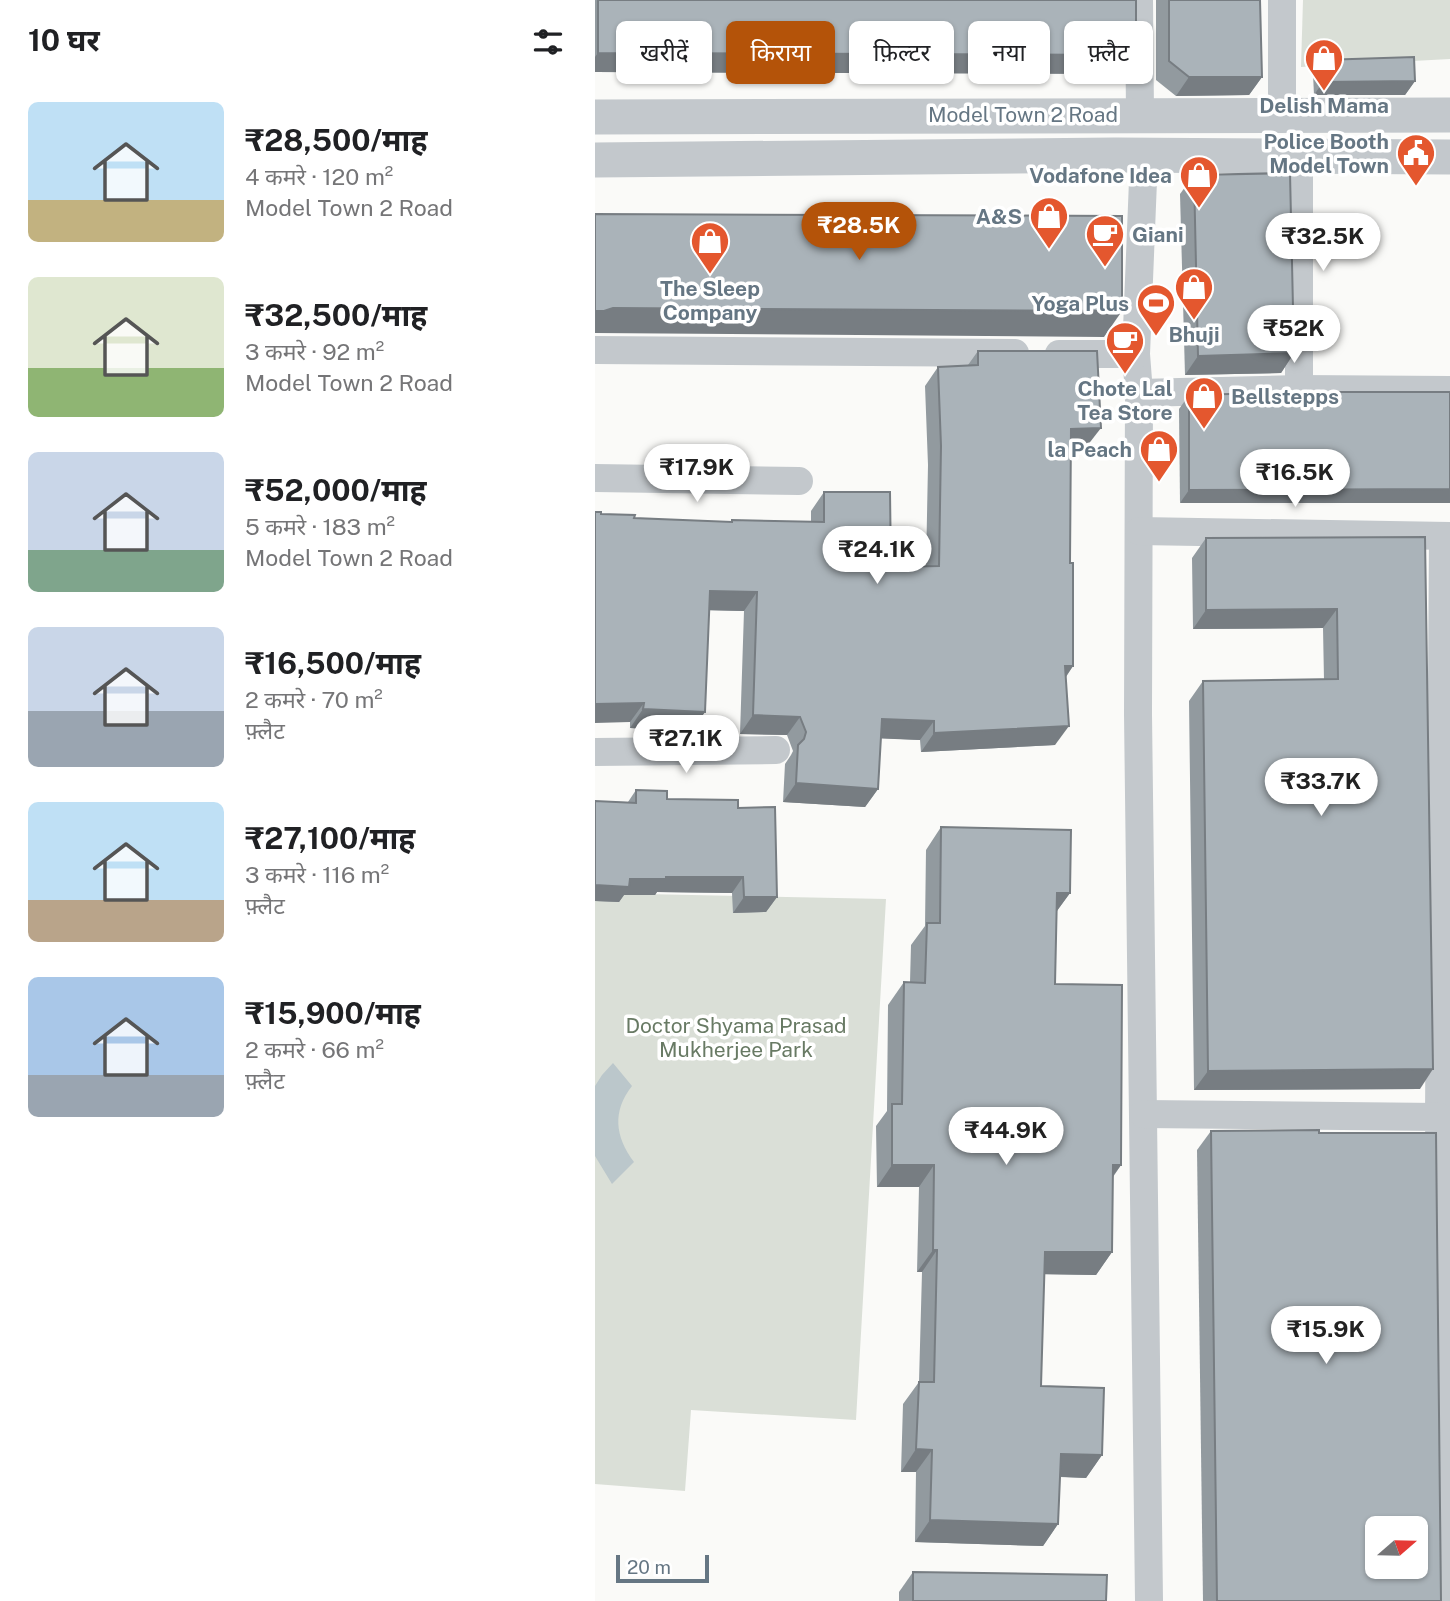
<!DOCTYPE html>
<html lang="hi">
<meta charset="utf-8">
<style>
:root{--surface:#fff;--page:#f2f2f2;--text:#202124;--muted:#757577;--accent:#b45309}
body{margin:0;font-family:"Public Sans","Noto Sans Devanagari",sans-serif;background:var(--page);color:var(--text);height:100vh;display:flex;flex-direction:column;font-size:26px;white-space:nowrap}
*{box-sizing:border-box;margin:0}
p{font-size:23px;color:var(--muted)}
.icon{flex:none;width:38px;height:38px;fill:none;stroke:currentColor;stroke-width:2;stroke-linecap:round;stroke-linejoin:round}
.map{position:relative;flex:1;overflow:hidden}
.sheet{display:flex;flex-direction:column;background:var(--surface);width:595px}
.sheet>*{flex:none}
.guide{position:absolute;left:21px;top:21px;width:665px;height:63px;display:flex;gap:14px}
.needle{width:46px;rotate:70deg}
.fabs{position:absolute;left:770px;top:1516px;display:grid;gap:14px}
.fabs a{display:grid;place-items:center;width:63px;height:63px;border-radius:10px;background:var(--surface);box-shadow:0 2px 5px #0004;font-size:35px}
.scale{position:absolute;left:21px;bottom:18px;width:93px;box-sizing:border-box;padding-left:7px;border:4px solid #657683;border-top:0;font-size:19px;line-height:24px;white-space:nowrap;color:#657683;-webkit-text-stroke:5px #fff;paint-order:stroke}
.price{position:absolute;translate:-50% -60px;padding:0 16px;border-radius:24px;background:#fff;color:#222;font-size:23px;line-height:46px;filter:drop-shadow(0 2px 4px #0008)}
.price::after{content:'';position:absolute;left:50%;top:42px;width:21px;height:16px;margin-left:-10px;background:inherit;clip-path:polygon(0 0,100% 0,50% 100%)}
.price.current{background:var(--accent);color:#fff}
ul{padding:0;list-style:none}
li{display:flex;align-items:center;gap:21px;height:175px;padding:0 28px}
li span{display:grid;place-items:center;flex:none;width:196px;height:140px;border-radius:10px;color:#555}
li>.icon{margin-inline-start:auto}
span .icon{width:84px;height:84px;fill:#fffc;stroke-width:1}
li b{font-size:30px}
h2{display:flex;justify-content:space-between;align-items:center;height:84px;padding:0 28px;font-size:30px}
.chip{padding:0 24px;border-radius:10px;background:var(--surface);box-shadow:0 2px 5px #0004;font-size:24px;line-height:63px}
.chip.current{background:var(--accent);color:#fff}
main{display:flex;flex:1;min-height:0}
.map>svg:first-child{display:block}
.green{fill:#dadfd7}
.water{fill:#bbc7cb}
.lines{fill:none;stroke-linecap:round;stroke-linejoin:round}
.minor{stroke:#c3c8cc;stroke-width:28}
.tertiary{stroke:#c3c8cc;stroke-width:35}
.wall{fill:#929a9f}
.shaded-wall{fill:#777d82}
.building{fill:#aab3b9;stroke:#777d82;stroke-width:2;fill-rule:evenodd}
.labels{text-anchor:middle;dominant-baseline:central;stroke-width:7;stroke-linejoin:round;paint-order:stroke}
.poi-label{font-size:21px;font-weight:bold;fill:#657683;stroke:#fff;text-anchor:end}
.street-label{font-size:21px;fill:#657683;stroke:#fff}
.park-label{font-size:21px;fill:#687a64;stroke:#fff}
</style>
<main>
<section class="sheet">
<h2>10 घर<svg class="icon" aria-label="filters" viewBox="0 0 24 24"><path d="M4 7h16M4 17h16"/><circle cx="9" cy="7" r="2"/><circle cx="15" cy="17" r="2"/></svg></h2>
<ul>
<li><span style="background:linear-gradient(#bfe0f5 70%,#c2b280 0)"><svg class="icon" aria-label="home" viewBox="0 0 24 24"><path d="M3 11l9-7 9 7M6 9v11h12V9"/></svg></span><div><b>₹28,500/माह</b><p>4 कमरे · 120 m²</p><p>Model Town 2 Road</p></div></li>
<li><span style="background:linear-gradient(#dfe7d0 65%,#8fb573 0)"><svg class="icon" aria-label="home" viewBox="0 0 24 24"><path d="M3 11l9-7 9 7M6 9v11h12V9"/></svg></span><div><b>₹32,500/माह</b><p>3 कमरे · 92 m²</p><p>Model Town 2 Road</p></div></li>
<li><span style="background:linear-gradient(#c9d6e8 70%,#7fa58c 0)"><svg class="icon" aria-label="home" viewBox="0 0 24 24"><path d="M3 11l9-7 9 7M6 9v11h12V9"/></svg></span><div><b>₹52,000/माह</b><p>5 कमरे · 183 m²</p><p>Model Town 2 Road</p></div></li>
<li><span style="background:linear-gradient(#c9d6e8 60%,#9aa5b1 0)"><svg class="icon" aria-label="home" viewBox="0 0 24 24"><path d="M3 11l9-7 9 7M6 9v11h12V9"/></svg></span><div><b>₹16,500/माह</b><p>2 कमरे · 70 m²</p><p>फ़्लैट</p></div></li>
<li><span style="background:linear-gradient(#bfe0f5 70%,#b9a48a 0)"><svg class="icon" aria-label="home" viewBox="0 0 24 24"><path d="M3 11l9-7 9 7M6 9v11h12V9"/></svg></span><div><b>₹27,100/माह</b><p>3 कमरे · 116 m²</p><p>फ़्लैट</p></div></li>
<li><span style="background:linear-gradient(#a9c7e8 70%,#9aa5b1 0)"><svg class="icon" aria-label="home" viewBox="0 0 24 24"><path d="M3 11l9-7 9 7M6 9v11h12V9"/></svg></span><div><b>₹15,900/माह</b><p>2 कमरे · 66 m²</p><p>फ़्लैट</p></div></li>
</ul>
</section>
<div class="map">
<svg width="855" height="1601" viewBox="0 0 855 1601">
<rect width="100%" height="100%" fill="#fafaf8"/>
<g class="green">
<path d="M708 0H855V59L706 67Z"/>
<path d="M0 893 291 899 261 1420 96 1410 90 1491 0 1484Z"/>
</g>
<path class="water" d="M18 1063 37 1086C17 1111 20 1137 39 1162L17 1184 0 1156V1086L7 1075Z"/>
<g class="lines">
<g class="minor">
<path d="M544 0 545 114"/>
<path d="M687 0V116"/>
<path d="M549 156 541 354 544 393 543 714 554 1601"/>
<path d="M704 156V389"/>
<path d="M0 350 420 353"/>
<path d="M464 354H541"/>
<path d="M544 393 704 389 855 390"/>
<path d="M0 478 204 481"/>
<path d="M544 531 855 536"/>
<path d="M848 536 844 1117 855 1118"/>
<path d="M0 752 181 750"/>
<path d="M548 1114 844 1117 848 1601"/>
</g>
<g class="tertiary">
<path d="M0 117 855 115"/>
<path d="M0 160 520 155 855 157"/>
</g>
</g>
<g class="wall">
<path d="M0 0H541L528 74 0 72Z"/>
<path d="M561 0H666L665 2 667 77 654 95 581 96 561 80Z"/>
<path d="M727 60 820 81 810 95H719L718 74Z"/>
<path d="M599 175 699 353 686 373 590 375 585 194Z"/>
<path d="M383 351 492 446 476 447 475 563 478 666 471 677 460 745 326 752 325 740 286 738 283 789 270 807 188 802 190 764 196 755 198 751 192 735 145 734 149 611 114 610 110 712 96 731 35 728V722L6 514 39 518 136 522 137 520 216 522V511L229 492 296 567 331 566 333 465 330 386 343 367 373 365Z"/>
<path d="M714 392 585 503 584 409 594 395Z"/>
<path d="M830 537 825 1089 599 1090 594 701 608 681 729 680 728 628 598 629 597 558 611 538Z"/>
<path d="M41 790 72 799 143 808 182 897 171 912 138 913 137 893 62 892 60 895H29L24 902 0 901V801L33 802Z"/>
<path d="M346 827 475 893 461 912 460 984 526 1165 518 1177 517 1252 501 1275 449 1274 446 1386 507 1455 491 1478 465 1477 463 1524 448 1546 320 1542 321 1472H306L308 1404 324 1382 327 1272H322L324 1187H282L281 1126 292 1111 293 1005 309 982H315L316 945 330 926 331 850Z"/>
<path d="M616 1131 724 1133 846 1601H608L602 1150Z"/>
<path d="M318 1572 511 1601H304V1592Z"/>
</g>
<g class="shaded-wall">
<path d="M3 53 541 55 528 74 0 72V57Z"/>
<path d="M594 77H667L654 95 581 96Z"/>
<path d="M820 81 810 95H719L728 82Z"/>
<path d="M18 308 527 311 509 337 0 333V311Z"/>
<path d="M699 353 686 373 590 375 603 356Z"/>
<path d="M506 428 492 446 463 448 476 429Z"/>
<path d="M855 489V503H585L594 490Z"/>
<path d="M115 591 162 592 149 611 102 610Z"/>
<path d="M742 609 728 628 598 629 611 610Z"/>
<path d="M470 666H478L465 685Z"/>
<path d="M49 703 35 722 0 723V704Z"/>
<path d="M48 709 110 712 96 731 35 728Z"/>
<path d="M158 715 205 717 192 735 145 734Z"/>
<path d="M287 719 339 721 325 740 274 738Z"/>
<path d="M474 726 460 745 326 752 339 733Z"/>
<path d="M201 783 283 789 270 807 188 802Z"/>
<path d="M71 877H148L137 893 62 892 60 895H29L24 902 0 901V885L35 879Z"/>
<path d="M462 893H475L459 915Z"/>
<path d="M149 897H182L171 912 138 913Z"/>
<path d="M838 1069 825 1089 599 1090 613 1071Z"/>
<path d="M297 1165H339L324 1187H282Z"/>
<path d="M518 1165H526L510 1187Z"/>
<path d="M338 1250H342L327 1272H322Z"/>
<path d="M450 1252H517L501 1275 434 1274Z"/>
<path d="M321 1449 337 1450 321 1472H306Z"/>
<path d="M466 1454 507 1455 491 1478 450 1476Z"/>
<path d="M335 1520 463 1524 448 1546 320 1542Z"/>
</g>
<g class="building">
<path d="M3 0H541V55L3 53Z"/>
<path d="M574 0H665L667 77H594L574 61Z"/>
<path d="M819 57 820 81 728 82 727 60Z"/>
<path d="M695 173 699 353 603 356 599 175Z"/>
<path d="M0 214 527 216V311L18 308 9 311H0Z"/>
<path d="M383 351H502L506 428 476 429 475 563H478V666H470L474 726 339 733V721L287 719 283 789 201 783 203 745 209 739 211 732 205 717 158 715 162 592 115 591 110 712 48 709 49 703 0 704V512H6V514L40 515 39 518 137 522V520L229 522V492H295L296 567 344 566 346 446 343 367 383 365Z"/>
<path d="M714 392H855V489L594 490V395Z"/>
<path d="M830 537 838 1069 613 1071 608 681 743 679 742 609 611 610V538Z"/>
<path d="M41 790 72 791V799L143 800V808L180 807 182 897H149L148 877H71V879H35L34 887 0 885V801L41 803Z"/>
<path d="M346 827 476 830 475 893H462L460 984 527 985 526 1165H518L517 1252H450L446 1386 509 1388 507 1455 466 1454 463 1524 335 1520 337 1450 321 1449 324 1382H339L342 1250H338L339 1165H297V1104H307L309 982 330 983 332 923H345Z"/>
<path d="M724 1130V1133H841L846 1601H622L616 1131ZM782 1528H821V1566H782Z"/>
<path d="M318 1572 512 1575 511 1601H318Z"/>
</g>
<defs>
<g id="shop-pin" transform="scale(2.0125)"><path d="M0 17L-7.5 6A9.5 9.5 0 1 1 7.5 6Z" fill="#e4572e" stroke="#fff"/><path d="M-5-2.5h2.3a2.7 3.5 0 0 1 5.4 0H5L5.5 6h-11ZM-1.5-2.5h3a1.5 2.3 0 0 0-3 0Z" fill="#fff"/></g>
<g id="civic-pin" transform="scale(2.0125)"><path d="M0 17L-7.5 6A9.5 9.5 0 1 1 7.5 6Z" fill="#e4572e" stroke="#fff"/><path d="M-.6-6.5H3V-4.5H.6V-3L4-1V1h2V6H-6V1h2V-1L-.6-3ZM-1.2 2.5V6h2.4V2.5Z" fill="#fff"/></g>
<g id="cafe-pin" transform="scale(2.0125)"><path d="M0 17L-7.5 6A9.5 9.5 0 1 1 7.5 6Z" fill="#e4572e" stroke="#fff"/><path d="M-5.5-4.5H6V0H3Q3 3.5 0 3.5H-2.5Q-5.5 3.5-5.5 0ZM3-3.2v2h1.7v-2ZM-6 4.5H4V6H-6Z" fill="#fff"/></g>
<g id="stadium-pin" transform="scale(2.0125)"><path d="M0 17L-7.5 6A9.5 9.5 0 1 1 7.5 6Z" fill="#e4572e" stroke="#fff"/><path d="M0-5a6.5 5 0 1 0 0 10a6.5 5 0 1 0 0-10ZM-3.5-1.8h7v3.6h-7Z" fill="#fff"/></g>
</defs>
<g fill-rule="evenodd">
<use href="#shop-pin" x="729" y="58"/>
<use href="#civic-pin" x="821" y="153"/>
<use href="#shop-pin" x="604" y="175"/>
<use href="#shop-pin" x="454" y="216"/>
<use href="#cafe-pin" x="510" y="234"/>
<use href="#shop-pin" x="115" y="241"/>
<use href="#shop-pin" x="599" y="287"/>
<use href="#stadium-pin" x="561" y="303"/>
<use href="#cafe-pin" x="530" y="341"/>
<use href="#shop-pin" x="609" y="396"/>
<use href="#shop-pin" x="564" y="449"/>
</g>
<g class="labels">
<g class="poi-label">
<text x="729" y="105" text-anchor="middle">Delish Mama</text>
<text x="794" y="141">Police Booth<tspan x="794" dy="24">Model Town</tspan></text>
<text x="577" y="175">Vodafone Idea</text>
<text x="427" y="216">A&amp;S</text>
<text x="537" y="234" text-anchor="start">Giani</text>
<text x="115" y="288" text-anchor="middle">The Sleep<tspan x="115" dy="24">Company</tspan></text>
<text x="534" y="303">Yoga Plus</text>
<text x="599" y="334" text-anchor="middle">Bhuji</text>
<text x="530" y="388" text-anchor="middle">Chote Lal<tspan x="530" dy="24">Tea Store</tspan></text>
<text x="636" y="396" text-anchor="start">Bellstepps</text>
<text x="537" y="449">la Peach</text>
</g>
<g class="street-label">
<text x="428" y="114">Model Town 2 Road</text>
</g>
<g class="park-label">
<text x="141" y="1025">Doctor Shyama Prasad<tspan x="141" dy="24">Mukherjee Park</tspan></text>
</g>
</g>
</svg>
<div class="fabs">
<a><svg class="needle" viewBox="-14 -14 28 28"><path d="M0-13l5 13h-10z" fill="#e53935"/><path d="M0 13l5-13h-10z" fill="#757577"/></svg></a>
</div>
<div class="scale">20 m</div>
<b class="price current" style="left:264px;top:262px">₹28.5K</b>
<b class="price" style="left:728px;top:273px">₹32.5K</b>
<b class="price" style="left:699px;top:365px">₹52K</b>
<b class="price" style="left:102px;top:504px">₹17.9K</b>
<b class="price" style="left:700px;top:509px">₹16.5K</b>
<b class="price" style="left:282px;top:586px">₹24.1K</b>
<b class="price" style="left:91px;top:775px">₹27.1K</b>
<b class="price" style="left:726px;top:818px">₹33.7K</b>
<b class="price" style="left:411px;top:1167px">₹44.9K</b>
<b class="price" style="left:731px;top:1366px">₹15.9K</b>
<div class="guide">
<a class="chip">खरीदें</a>
<a class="chip current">किराया</a>
<a class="chip">फ़िल्टर</a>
<a class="chip">नया</a>
<a class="chip">फ़्लैट</a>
</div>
</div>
</main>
